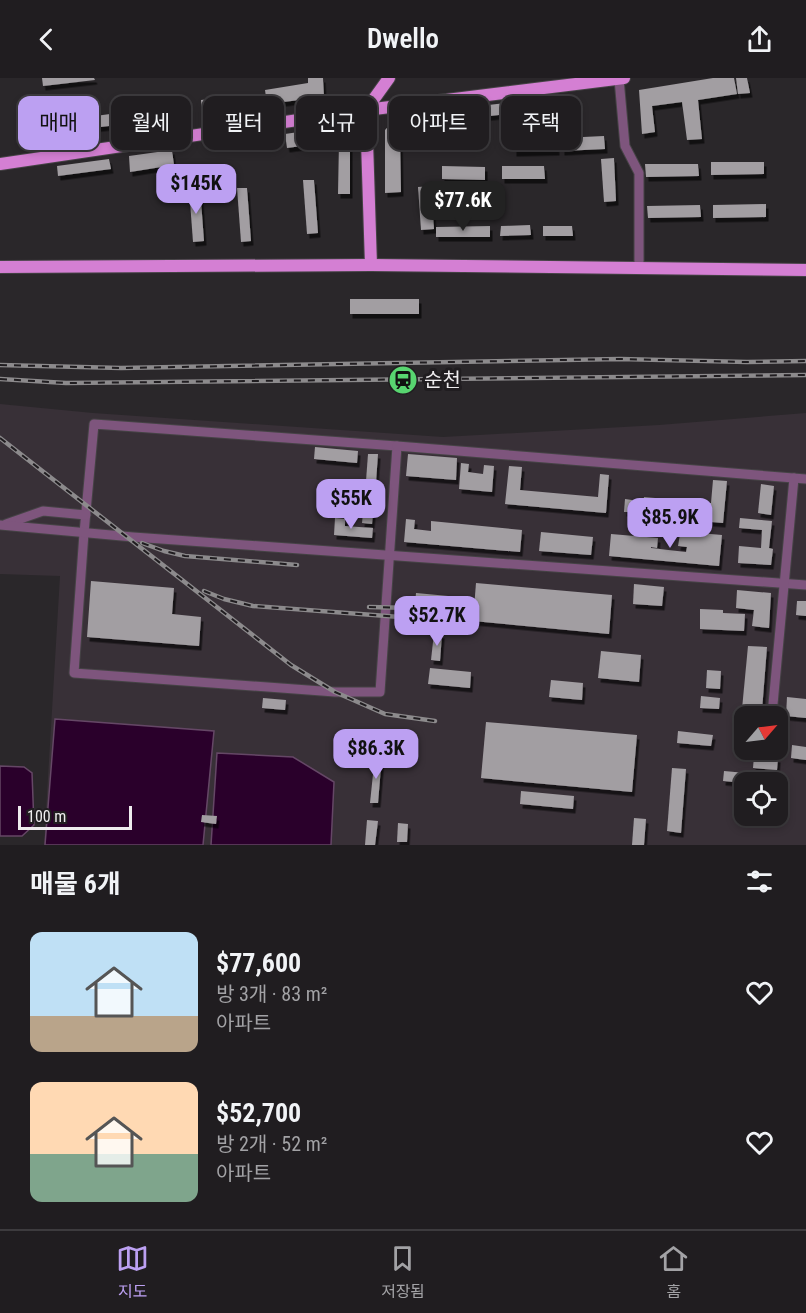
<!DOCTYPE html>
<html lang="ko">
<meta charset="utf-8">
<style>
:root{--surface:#201d20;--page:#2d2a2d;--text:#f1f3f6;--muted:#a2a2a5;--line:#3d3b3e;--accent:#bca0f2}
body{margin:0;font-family:"Roboto Condensed","Noto Sans KR",sans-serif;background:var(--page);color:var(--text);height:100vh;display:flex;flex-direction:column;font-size:22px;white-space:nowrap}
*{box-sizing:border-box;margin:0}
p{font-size:20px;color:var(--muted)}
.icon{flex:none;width:33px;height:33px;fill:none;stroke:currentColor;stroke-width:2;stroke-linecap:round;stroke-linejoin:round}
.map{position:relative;height:767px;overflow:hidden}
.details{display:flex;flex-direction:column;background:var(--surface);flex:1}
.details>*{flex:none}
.banner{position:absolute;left:18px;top:18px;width:771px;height:54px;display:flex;gap:12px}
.needle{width:39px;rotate:62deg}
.tools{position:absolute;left:734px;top:628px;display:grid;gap:12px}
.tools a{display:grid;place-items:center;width:54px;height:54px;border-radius:12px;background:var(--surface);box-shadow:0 3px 9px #0003,0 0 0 2px var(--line);font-size:30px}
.scale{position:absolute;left:18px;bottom:15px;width:114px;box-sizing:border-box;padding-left:6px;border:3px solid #eeecee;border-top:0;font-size:16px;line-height:21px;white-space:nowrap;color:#eeecee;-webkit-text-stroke:4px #201d20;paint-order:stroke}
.price{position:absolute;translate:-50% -51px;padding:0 14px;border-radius:12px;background:var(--accent);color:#111;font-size:20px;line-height:39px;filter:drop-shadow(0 2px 3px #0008)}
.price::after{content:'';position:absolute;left:50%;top:36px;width:18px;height:14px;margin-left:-9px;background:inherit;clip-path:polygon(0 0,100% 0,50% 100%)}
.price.current{background:#222;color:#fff}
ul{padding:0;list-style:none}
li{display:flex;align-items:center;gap:18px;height:150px;padding:0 30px}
li span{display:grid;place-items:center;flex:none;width:168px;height:120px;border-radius:12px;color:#555}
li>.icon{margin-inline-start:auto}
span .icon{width:72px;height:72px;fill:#fffc;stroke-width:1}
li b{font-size:26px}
h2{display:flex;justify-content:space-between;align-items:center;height:72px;padding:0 30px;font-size:26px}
.chip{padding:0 21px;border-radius:12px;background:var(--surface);box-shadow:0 3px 9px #0003,0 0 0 2px var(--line);font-size:21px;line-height:54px}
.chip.current{background:var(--accent);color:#111}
header{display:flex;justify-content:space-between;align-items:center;height:78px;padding:0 30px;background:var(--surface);font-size:27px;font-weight:600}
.menu{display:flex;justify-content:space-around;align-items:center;height:84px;border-top:2px solid var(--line);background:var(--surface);font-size:16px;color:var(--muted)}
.menu a{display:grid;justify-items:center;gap:3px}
.menu .current{color:var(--accent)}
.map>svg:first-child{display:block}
.built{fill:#383037;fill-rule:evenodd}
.water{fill:#2a002b;stroke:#654766;stroke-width:1.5}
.building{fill:#a29ea2;filter:url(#shadow)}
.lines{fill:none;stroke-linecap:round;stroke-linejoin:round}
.minor-casing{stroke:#454345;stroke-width:11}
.major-casing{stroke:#454345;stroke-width:14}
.minor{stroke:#7e557d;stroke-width:9}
.major{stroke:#d47fd3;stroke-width:12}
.rail-casing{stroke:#8c8a8c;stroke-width:4.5}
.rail{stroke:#201d20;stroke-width:2;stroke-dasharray:7;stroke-linecap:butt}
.labels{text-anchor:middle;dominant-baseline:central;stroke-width:6;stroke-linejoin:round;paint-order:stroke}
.poi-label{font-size:20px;fill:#eeecee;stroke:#201d20;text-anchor:start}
</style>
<header><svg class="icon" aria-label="back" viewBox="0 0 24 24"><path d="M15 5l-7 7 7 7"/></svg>Dwello<svg class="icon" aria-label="share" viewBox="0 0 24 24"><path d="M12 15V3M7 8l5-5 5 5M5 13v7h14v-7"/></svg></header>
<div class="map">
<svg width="806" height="767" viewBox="0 0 806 767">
<defs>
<filter id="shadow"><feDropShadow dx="2.5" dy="4.5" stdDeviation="0" flood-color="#0009"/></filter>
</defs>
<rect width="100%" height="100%" fill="#2a272a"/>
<path class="built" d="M0 326 93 335 443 359 659 347 806 335V767H44L60 498 0 496ZM744 639H777V672H744ZM744 705H777V738H744Z"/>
<g class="water">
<path d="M55 641 214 653 203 767H45Z"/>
<path d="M217 675 293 679 334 704 331 767H211Z"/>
<path d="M0 688 24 689 32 695 34 747 22 758H0Z"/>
</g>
<g class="building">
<path d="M42 0H94L95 2 43 8Z"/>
<path d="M308 0H323L324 19 267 26 265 12 308 5Z"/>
<path d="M713 0H734L737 16 698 22 702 61 687 62 682 24 652 28 655 54 642 56 639 12Z"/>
<path d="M736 0H747L750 15 738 16Z"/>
<path d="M253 16 254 27 202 33 201 22Z"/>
<path d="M532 22 533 33 472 40 471 29Z"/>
<path d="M458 31 461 45 403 54 400 58 401 114 385 115V52L396 40Z"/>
<path d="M125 34 126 46 75 52 73 41Z"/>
<path d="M70 42 72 53 20 59 18 48Z"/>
<path d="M340 48 350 59V116H338L339 63 287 70 285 56Z"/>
<path d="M604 58 605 71 562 73V60Z"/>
<path d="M556 60 557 73 514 74V62Z"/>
<path d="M172 72 174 87 130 94 129 78Z"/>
<path d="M614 80 616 123 604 124 601 81Z"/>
<path d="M109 81 111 91 58 98 57 88Z"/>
<path d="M711 84H764V96L711 97Z"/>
<path d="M645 86H698L699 98 646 99Z"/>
<path d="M442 88 485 89V102L442 101Z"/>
<path d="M502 88H544L545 101H502Z"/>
<path d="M303 102H314L318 155 307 156Z"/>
<path d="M431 108 434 151 421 152 418 109Z"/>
<path d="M189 110H200L204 163 193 164Z"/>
<path d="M237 110H247L251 163 241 164Z"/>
<path d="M766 126V139L713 140V127Z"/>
<path d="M700 127 701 139 648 140 647 128Z"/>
<path d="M530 147 531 157 500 158 501 148Z"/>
<path d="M490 148V159H436V149Z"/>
<path d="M543 148H572L573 158H543Z"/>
<rect x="350" y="221" width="69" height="15"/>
<path d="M315 369 358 373 357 385 314 381Z"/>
<path d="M368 376H378L376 404 366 403Z"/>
<path d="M408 376 457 380 456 402 406 398Z"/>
<path d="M461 385 469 386 468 394 483 396 484 387 494 388 492 414 459 411Z"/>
<path d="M509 388 522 389 520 412 598 419 600 396 609 397 606 435 505 426Z"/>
<path d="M713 402 727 403 723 445 642 438 644 419 711 425Z"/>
<path d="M761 406 774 408 771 437 758 435Z"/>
<path d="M625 421 632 422 631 434H624Z"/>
<path d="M364 424 374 425 372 446 362 445Z"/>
<path d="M335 440 345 441V448L373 450 372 460 334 457Z"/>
<path d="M740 440 772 443 769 470 773 471 771 487 738 485 739 468 761 470 762 452 739 450Z"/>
<path d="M406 441 415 442 414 451 431 453V443L522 452 520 474 404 464Z"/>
<path d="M541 454 593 459 591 477 539 473Z"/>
<path d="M688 454 722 457 719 488 609 478 611 456 658 460 657 470 651 469V470L686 474 687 469 678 468 680 456 688 457Z"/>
<path d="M91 503 174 510 172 536 201 539 199 568 87 559Z"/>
<path d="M476 505 612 517 609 556 473 543Z"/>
<path d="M634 506 664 509 662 528 633 526Z"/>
<path d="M737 512 771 515 769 550 752 548 754 532 736 530Z"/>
<path d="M416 515 459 519 457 542 414 538Z"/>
<path d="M797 523H806V538L796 537Z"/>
<path d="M700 531 723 532V535L745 536 744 553 700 551Z"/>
<path d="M434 555 442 556 440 583 431 582Z"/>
<path d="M748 568 767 569 762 632 742 631Z"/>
<path d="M601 573 641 577 639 604 598 600Z"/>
<path d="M430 590 471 594 470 610 428 606Z"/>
<path d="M707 592 721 593 720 611 706 610Z"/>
<path d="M551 602 583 605 582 622 549 619Z"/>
<path d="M701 618 720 620 719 631 700 630Z"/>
<path d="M787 619 806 621V640L786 638Z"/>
<path d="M263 620 286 622 285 632 262 630Z"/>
<path d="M486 644 637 657 632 714 481 700Z"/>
<path d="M678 653 713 657 711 668 677 665Z"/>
<path d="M350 660 381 663V673L349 670Z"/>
<path d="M792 667 806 669V682L791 680Z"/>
<path d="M375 677H382L378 725H370Z"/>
<path d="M754 678 778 680 777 692 753 690Z"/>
<path d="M672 690 686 691 681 755 667 753Z"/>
<path d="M724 693 757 696V693L775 695 774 705H745L723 703Z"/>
<path d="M521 713 574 718 573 731 520 726Z"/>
<path d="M202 737 217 738 216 746 201 744Z"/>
<path d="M634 740 646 741 644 767H632Z"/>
<path d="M367 742 378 743 375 767H365Z"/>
<path d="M398 745 408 746 407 764H397Z"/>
</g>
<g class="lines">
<g class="minor-casing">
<g id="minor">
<path d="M619 1 625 68 639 95V189"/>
<path d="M94 346 397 368 380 614H335L74 595 84 455Z"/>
<path d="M397 368 806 401"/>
<path d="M6 446 43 433 86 437"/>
<path d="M0 447 133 459 806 507"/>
<path d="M772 637 794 400"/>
</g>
</g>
<g class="major-casing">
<g id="major">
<path d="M0 86 366 32 624 0"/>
<path d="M371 187 366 32 389 0"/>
<path d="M0 189 371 187 806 192"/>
</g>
</g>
<use href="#minor" class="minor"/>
<use href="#major" class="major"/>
<g class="rail-casing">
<g id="rail">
<path d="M0 287 121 290 620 281 747 284 806 283"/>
<path d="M0 301 66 305 806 297"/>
<path d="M0 360 291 587 335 614 385 636 435 643"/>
<path d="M142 465 164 473 185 478 297 487"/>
<path d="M204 513 224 521 253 528 453 543"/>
<path d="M369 529 412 530"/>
</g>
</g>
<use href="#rail" class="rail"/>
</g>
<defs>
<g id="station-disc" transform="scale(1.5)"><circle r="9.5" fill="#58d570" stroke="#201d20"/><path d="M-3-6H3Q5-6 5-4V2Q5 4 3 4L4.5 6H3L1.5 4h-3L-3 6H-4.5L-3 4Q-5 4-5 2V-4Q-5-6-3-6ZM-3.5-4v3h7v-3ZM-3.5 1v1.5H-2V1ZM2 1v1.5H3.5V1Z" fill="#111"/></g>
</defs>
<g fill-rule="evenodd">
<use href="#station-disc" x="403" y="302"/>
</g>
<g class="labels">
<g class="poi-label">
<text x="424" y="302">순천</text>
</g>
</g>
</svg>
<div class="tools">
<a><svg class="needle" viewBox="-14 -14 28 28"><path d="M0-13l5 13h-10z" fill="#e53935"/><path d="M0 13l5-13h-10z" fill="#a2a2a5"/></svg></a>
<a><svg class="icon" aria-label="locate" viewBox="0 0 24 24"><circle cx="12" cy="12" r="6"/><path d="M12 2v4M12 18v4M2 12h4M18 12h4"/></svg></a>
</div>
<div class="scale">100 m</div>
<b class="price" style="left:196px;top:137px">$145K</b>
<b class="price current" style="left:463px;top:154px">$77.6K</b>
<b class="price" style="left:351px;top:452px">$55K</b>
<b class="price" style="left:670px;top:471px">$85.9K</b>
<b class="price" style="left:437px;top:569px">$52.7K</b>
<b class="price" style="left:376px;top:702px">$86.3K</b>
<div class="banner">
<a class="chip current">매매</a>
<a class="chip">월세</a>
<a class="chip">필터</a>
<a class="chip">신규</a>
<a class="chip">아파트</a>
<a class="chip">주택</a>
</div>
</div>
<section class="details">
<h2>매물 6개<svg class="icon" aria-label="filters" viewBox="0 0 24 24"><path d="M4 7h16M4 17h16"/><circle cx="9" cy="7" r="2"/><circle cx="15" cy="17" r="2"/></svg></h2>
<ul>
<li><span style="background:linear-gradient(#bfe0f5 70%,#b9a48a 0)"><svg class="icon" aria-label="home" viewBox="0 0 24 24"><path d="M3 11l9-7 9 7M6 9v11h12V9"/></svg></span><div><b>$77,600</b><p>방 3개 · 83 m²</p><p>아파트</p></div><svg class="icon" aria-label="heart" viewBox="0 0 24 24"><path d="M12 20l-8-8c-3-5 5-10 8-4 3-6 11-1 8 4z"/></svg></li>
<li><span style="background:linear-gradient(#ffd9b3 60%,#7fa58c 0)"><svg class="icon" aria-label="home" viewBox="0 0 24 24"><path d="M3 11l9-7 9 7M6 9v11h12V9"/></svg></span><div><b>$52,700</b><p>방 2개 · 52 m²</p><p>아파트</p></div><svg class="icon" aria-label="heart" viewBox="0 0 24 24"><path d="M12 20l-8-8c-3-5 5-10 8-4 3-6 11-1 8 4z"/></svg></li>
</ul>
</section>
<nav class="menu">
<a class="current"><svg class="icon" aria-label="map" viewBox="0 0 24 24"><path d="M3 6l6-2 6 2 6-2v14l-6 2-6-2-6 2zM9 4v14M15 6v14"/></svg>지도</a>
<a><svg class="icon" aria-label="saved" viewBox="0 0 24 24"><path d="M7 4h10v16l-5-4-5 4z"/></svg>저장됨</a>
<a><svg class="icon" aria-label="home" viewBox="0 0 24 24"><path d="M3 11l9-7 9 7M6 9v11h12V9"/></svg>홈</a>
</nav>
